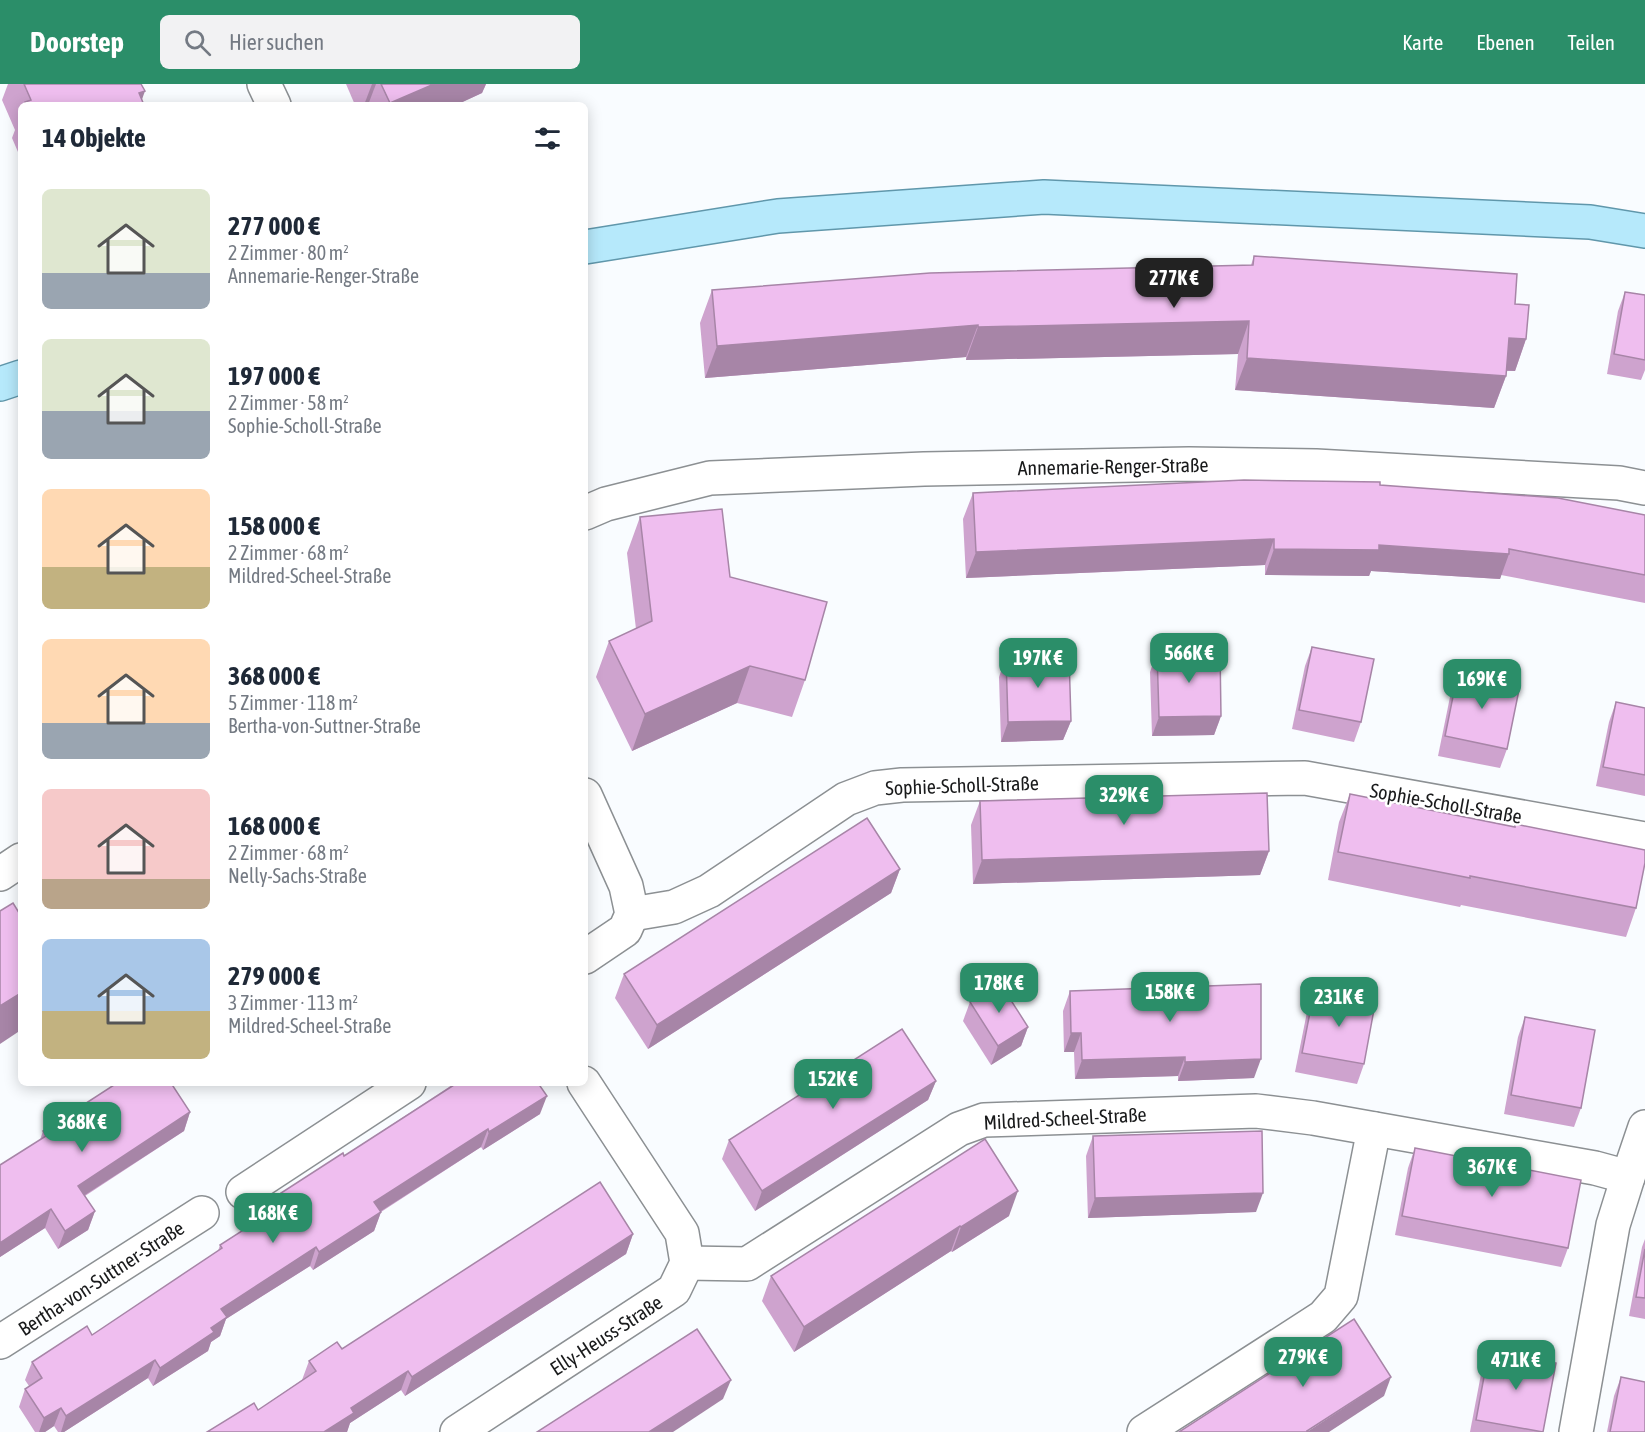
<!DOCTYPE html>
<html lang="de">
<meta charset="utf-8">
<style>
:root{--surface:#fff;--page:#f2f2f3;--text:#1f2937;--muted:#747a83;--accent:#2b8e69}
body{margin:0;font-family:"Asap Condensed",sans-serif;background:var(--page);color:var(--text);height:100vh;display:flex;flex-direction:column;font-size:22px;white-space:nowrap}
*{box-sizing:border-box;margin:0}
p{font-size:20px;color:var(--muted)}
.icon{flex:none;width:33px;height:33px;fill:none;stroke:currentColor;stroke-width:2;stroke-linecap:round;stroke-linejoin:round}
.map{position:relative;flex:1;overflow:hidden}
.sheet{position:absolute;left:18px;top:18px;width:570px;height:984px;display:flex;flex-direction:column;background:var(--surface);border-radius:9px;box-shadow:0 3px 15px #0003}
.sheet>*{flex:none}
.price{position:absolute;translate:-50% -51px;padding:0 14px;border-radius:12px;background:var(--accent);color:#fff;font-size:20px;line-height:39px;filter:drop-shadow(0 2px 3px #0008)}
.price::after{content:'';position:absolute;left:50%;top:36px;width:18px;height:14px;margin-left:-9px;background:inherit;clip-path:polygon(0 0,100% 0,50% 100%)}
.price.on{background:#222;color:#fff}
ul{padding:0;list-style:none}
li{display:flex;align-items:center;gap:18px;height:150px;padding:0 24px}
li span{display:grid;place-items:center;flex:none;width:168px;height:120px;border-radius:9px;color:#555}
li>.icon{margin-inline-start:auto}
span .icon{width:72px;height:72px;fill:#fffc;stroke-width:1}
li b{font-size:26px}
h2{display:flex;justify-content:space-between;align-items:center;height:72px;padding:0 24px;font-size:26px}
header{display:flex;align-items:center;gap:36px;box-sizing:border-box;height:84px;padding:0 30px;background:var(--accent);color:#fff}
header strong{font-size:28px}
nav{display:flex;gap:33px;margin-inline-start:auto;font-size:21px}
.search{width:420px;height:54px;background:var(--page);display:flex;align-items:center;gap:15px;box-sizing:border-box;padding:0 21px;border-radius:9px;color:var(--muted);font-size:22px}
.map>svg:first-child{display:block}
.lines{fill:none;stroke-linecap:round;stroke-linejoin:round}
.minor-casing{stroke:#8c9093;stroke-width:36}
.major-casing{stroke:#6097ab;stroke-width:36}
.minor{stroke:#fff;stroke-width:33}
.major{stroke:#b6e9fb;stroke-width:33}
.wall{fill:#cea3ce}
.shaded-wall{fill:#a785a7}
.building{fill:#efbeef;stroke:#a785a7;stroke-width:1.5}
.labels{text-anchor:middle;dominant-baseline:central;stroke-width:5;stroke-linejoin:round;paint-order:stroke}
.street-label{font-size:20px;fill:#191a1b;stroke:#fff}
</style>
<header>
<strong>Doorstep</strong>
<div class="search"><svg class="icon" aria-label="search" viewBox="0 0 24 24"><circle cx="10" cy="10" r="6"/><path d="M15 15l6 6"/></svg>Hier suchen</div>
<nav><a>Karte</a><a>Ebenen</a><a>Teilen</a></nav>
</header>
<div class="map">
<svg width="1645" height="1348" viewBox="0 0 1645 1348">
<rect width="100%" height="100%" fill="#f9fcff"/>
<g class="lines">
<g class="minor-casing">
<g id="minor">
<path d="M264 0 274 21"/>
<path d="M585 429 606 420 710 394 924 385 1189 380 1316 382 1619 399 1645 404"/>
<path d="M585 711 626 802 632 830 625 846 585 873"/>
<path d="M0 790 21 776"/>
<path d="M632 830 674 823 709 807 846 715 875 704 902 701 1305 694 1645 755"/>
<path d="M243 1108 409 999"/>
<path d="M687 1179 747 1180 959 1045 984 1036 1256 1027 1313 1034 1595 1084 1628 1093"/>
<path d="M0 1258 202 1129"/>
<path d="M457 1348 674 1206 687 1179 682 1149 584 999"/>
<path d="M1144 1348 1323 1233 1341 1212 1374 1045"/>
<path d="M1576 1348 1613 1141 1628 1093 1645 1043"/>
</g>
</g>
<g class="major-casing">
<g id="major">
<path d="M585 163 778 132 1044 113 1590 138 1645 147"/>
<path d="M0 300 21 293"/>
</g>
</g>
<use href="#minor" class="minor"/>
<use href="#major" class="major"/>
</g>
<g class="wall">
<path d="M8 0H141L142 15 144 21H21V75L12 54 15 46 2 16Z"/>
<path d="M346 0H486L482 9 456 21H355Z"/>
<path d="M1254 172 1515 220 1526 255 1515 287H1506V292L1494 324 1235 306 1238 270 966 276V273L705 294 700 239 712 206 1251 181Z"/>
<path d="M1625 208 1645 211V286L1641 296 1607 290 1618 227Z"/>
<path d="M1380 401 1645 431V519L1501 491 1500 495 1371 487 1369 492 1265 491V481L966 494 963 435 973 409Z"/>
<path d="M640 433 730 493 805 596 792 633 737 619 632 667 596 593 609 557 636 545 627 469Z"/>
<path d="M1312 563 1361 638 1354 658 1292 645 1305 582Z"/>
<path d="M1157 568 1221 632 1214 651 1152 652 1150 588Z"/>
<path d="M1006 573 1071 637 1063 656 1001 658 999 593Z"/>
<path d="M1458 588 1507 665 1500 684 1438 672 1451 608Z"/>
<path d="M1616 618 1645 624V712L1596 702 1609 638Z"/>
<path d="M1350 710 1636 824 1626 853 1461 821 1460 823 1328 796 1339 738Z"/>
<path d="M980 717 1269 767 1260 791 973 800 971 741Z"/>
<path d="M900 785 891 809 648 965 615 914 624 890Z"/>
<path d="M1070 907 1254 994 1178 997V992L1075 995 1074 968H1064L1063 927Z"/>
<path d="M1314 908 1364 980 1357 1000 1295 988 1307 928Z"/>
<path d="M970 918 1028 943 1021 962 991 981 963 937Z"/>
<path d="M1525 933 1581 1024 1574 1043 1504 1030 1518 953Z"/>
<path d="M936 997 928 1016 755 1127 722 1075 729 1056Z"/>
<path d="M455 999H538L540 1030 483 1066 481 1063 381 1128 374 1147 313 1186 310 1182 226 1235 220 1252 211 1258 208 1267 153 1302 148 1294 64 1348H58L54 1342 45 1348H35L19 1323 25 1305 29 1302 25 1296 32 1278 92 1251 218 1167 220 1161 275 1125 281 1109 344 1072Z"/>
<path d="M190 1028 184 1047 85 1112 95 1127 88 1146 58 1165 45 1144 0 1173V1081L40 1056 43 1047Z"/>
<path d="M1093 1052 1256 1128 1088 1134 1086 1072Z"/>
<path d="M985 1055 1009 1132 952 1168 951 1167 794 1268 762 1217 771 1192Z"/>
<path d="M1415 1064 1568 1164 1561 1183 1395 1151 1408 1084Z"/>
<path d="M633 1150 626 1170 405 1312 401 1306 350 1339 347 1348H207L258 1326 302 1296 309 1277Z"/>
<path d="M1645 1155V1235L1629 1232 1642 1163Z"/>
<path d="M1489 1266 1543 1348H1470L1482 1285Z"/>
<path d="M1621 1293 1645 1348H1607L1614 1312Z"/>
</g>
<g class="shaded-wall">
<path d="M372 0H376L368 21H364Z"/>
<path d="M434 0H486L482 9 456 21H390V19Z"/>
<path d="M145 7 140 21 139 9Z"/>
<path d="M1249 237 1238 270 966 276 978 243Z"/>
<path d="M978 241 966 273 705 294 717 262Z"/>
<path d="M1509 254 1526 255 1515 287 1497 286Z"/>
<path d="M1247 274 1506 292 1494 324 1235 306Z"/>
<path d="M1274 455 1265 481 966 494 976 468Z"/>
<path d="M1379 461 1509 470 1500 495 1371 487 1369 492 1265 491 1274 465Z"/>
<path d="M750 582 737 619 632 667 645 630Z"/>
<path d="M1221 632 1214 651 1152 652 1159 633Z"/>
<path d="M1071 637 1063 656 1001 658 1008 638Z"/>
<path d="M1269 767 1260 791 973 800 982 776Z"/>
<path d="M900 785 891 809 648 965 657 941Z"/>
<path d="M21 909V946L0 960V922Z"/>
<path d="M1028 943 1021 962 991 981 998 962Z"/>
<path d="M1071 949H1081L1074 968H1064Z"/>
<path d="M1185 973 1178 992 1075 995 1082 976Z"/>
<path d="M1261 975 1254 994 1178 997 1185 978Z"/>
<path d="M936 997 928 1016 755 1127 762 1107Z"/>
<path d="M547 1012 540 1030 483 1066 489 1048Z"/>
<path d="M190 1028 184 1047 71 1120 78 1102Z"/>
<path d="M488 1045 481 1063 367 1136 374 1118Z"/>
<path d="M1018 1107 1009 1132 952 1168 961 1143Z"/>
<path d="M1263 1109 1256 1128 1088 1134 1095 1114Z"/>
<path d="M51 1125 45 1144 0 1173V1159Z"/>
<path d="M95 1127 88 1146 58 1165 65 1147Z"/>
<path d="M381 1128 374 1147 313 1186 319 1168Z"/>
<path d="M960 1142 951 1167 794 1268 804 1243Z"/>
<path d="M633 1150 626 1170 405 1312 412 1293Z"/>
<path d="M316 1163 310 1182 226 1235 220 1252 211 1258 208 1267 153 1302 160 1284 211 1244 221 1225Z"/>
<path d="M155 1276 148 1294 64 1348H61L66 1332Z"/>
<path d="M408 1287 401 1306 350 1339 347 1348H324L351 1324Z"/>
<path d="M1391 1293 1384 1312 1329 1348H1307Z"/>
<path d="M731 1296 723 1315 673 1348H649Z"/>
<path d="M61 1324 54 1342 45 1348H39L44 1334Z"/>
</g>
<g class="building">
<path d="M24 0H141L145 7 139 9 144 21H26L25 18 31 16Z"/>
<path d="M381 0H434L390 19Z"/>
<path d="M1254 172 1517 190 1515 220 1529 221 1526 255 1509 254 1506 292 1247 274 1249 237 978 243V241L717 262 712 206 930 189 1253 181Z"/>
<path d="M1625 208 1645 211V276L1614 270Z"/>
<path d="M1244 396 1380 398V401L1558 414 1645 431V491L1509 465V470L1379 461V466L1274 465V455L976 468 973 409Z"/>
<path d="M722 425 730 493 827 518 805 596 750 582 645 630 609 557 652 537 640 433Z"/>
<path d="M1312 563 1374 575 1361 638 1299 626Z"/>
<path d="M1220 567 1221 632 1159 633 1157 568Z"/>
<path d="M1069 572 1071 637 1008 638 1006 573Z"/>
<path d="M1458 588 1520 601 1507 665 1445 652Z"/>
<path d="M1616 618 1645 624V691L1603 683Z"/>
<path d="M1267 709 1269 767 982 776 980 717Z"/>
<path d="M1350 710 1515 743V740L1645 766V779L1636 824 1470 792V794L1338 768Z"/>
<path d="M867 734 900 785 657 941 624 890Z"/>
<path d="M13 819 21 832V909L0 922V827Z"/>
<path d="M1000 899 1028 943 998 962 970 918Z"/>
<path d="M1261 900V975L1185 978V973L1082 976 1081 949H1071L1070 907Z"/>
<path d="M1314 908 1375 920 1364 980 1302 969Z"/>
<path d="M1525 933 1595 946 1581 1024 1511 1011Z"/>
<path d="M902 945 936 997 762 1107 729 1056Z"/>
<path d="M117 999H171L190 1028 78 1102 95 1127 65 1147 51 1125 0 1159V1081L46 1052 43 1047Z"/>
<path d="M457 999H538L547 1012 489 1048 488 1045 374 1118 381 1128 319 1168 316 1163 221 1225 227 1233 211 1244 214 1248 160 1284 155 1276 66 1332 61 1324 44 1334 25 1305 42 1294 32 1278 87 1242 92 1251 222 1164 220 1161 287 1118 281 1109 343 1069 344 1072Z"/>
<path d="M1262 1047 1263 1109 1095 1114 1093 1052Z"/>
<path d="M985 1055 1018 1107 961 1143 960 1142 804 1243 771 1192Z"/>
<path d="M1415 1064 1581 1096 1568 1164 1402 1132Z"/>
<path d="M600 1098 633 1150 412 1293 408 1287 351 1324 354 1329 324 1348H207L254 1319 258 1326 316 1287 309 1277 337 1258 342 1265Z"/>
<path d="M1645 1165V1214L1636 1213Z"/>
<path d="M1354 1235 1391 1293 1307 1347 1308 1348H1179Z"/>
<path d="M697 1245 731 1296 649 1348H537Z"/>
<path d="M1489 1266 1556 1279 1543 1348 1476 1336Z"/>
<path d="M1621 1293 1645 1298V1348H1610Z"/>
</g>
<g class="labels">
<g class="street-label">
<text transform="translate(1113 382) rotate(-1)">Annemarie-Renger-Straße</text>
<text transform="translate(962 701) rotate(-2)">Sophie-Scholl-Straße</text>
<text transform="translate(1446 719) rotate(10)">Sophie-Scholl-Straße</text>
<text transform="translate(1065 1034) rotate(-3)">Mildred-Scheel-Straße</text>
<text transform="translate(101 1194) rotate(-33)">Bertha-von-Suttner-Straße</text>
<text transform="translate(606 1251) rotate(-33)">Elly-Heuss-Straße</text>
</g>
</g>
</svg>
<b class="price on" style="left:1174px;top:225px">277K €</b>
<b class="price" style="left:1189px;top:600px">566K €</b>
<b class="price" style="left:1038px;top:605px">197K €</b>
<b class="price" style="left:1482px;top:626px">169K €</b>
<b class="price" style="left:1124px;top:742px">329K €</b>
<b class="price" style="left:999px;top:930px">178K €</b>
<b class="price" style="left:1170px;top:939px">158K €</b>
<b class="price" style="left:1339px;top:944px">231K €</b>
<b class="price" style="left:833px;top:1026px">152K €</b>
<b class="price" style="left:82px;top:1069px">368K €</b>
<b class="price" style="left:1492px;top:1114px">367K €</b>
<b class="price" style="left:273px;top:1160px">168K €</b>
<b class="price" style="left:1303px;top:1304px">279K €</b>
<b class="price" style="left:1516px;top:1307px">471K €</b>
<section class="sheet">
<h2>14 Objekte<svg class="icon" aria-label="filters" viewBox="0 0 24 24"><path d="M4 7h16M4 17h16"/><circle cx="9" cy="7" r="2"/><circle cx="15" cy="17" r="2"/></svg></h2>
<ul>
<li><span style="background:linear-gradient(#dfe7d0 70%,#9aa5b1 0)"><svg class="icon" aria-label="home" viewBox="0 0 24 24"><path d="M3 11l9-7 9 7M6 9v11h12V9"/></svg></span><div><b>277 000 €</b><p>2 Zimmer · 80 m²</p><p>Annemarie-Renger-Straße</p></div></li>
<li><span style="background:linear-gradient(#dfe7d0 60%,#9aa5b1 0)"><svg class="icon" aria-label="home" viewBox="0 0 24 24"><path d="M3 11l9-7 9 7M6 9v11h12V9"/></svg></span><div><b>197 000 €</b><p>2 Zimmer · 58 m²</p><p>Sophie-Scholl-Straße</p></div></li>
<li><span style="background:linear-gradient(#ffd9b3 65%,#c2b280 0)"><svg class="icon" aria-label="home" viewBox="0 0 24 24"><path d="M3 11l9-7 9 7M6 9v11h12V9"/></svg></span><div><b>158 000 €</b><p>2 Zimmer · 68 m²</p><p>Mildred-Scheel-Straße</p></div></li>
<li><span style="background:linear-gradient(#ffd9b3 70%,#9aa5b1 0)"><svg class="icon" aria-label="home" viewBox="0 0 24 24"><path d="M3 11l9-7 9 7M6 9v11h12V9"/></svg></span><div><b>368 000 €</b><p>5 Zimmer · 118 m²</p><p>Bertha-von-Suttner-Straße</p></div></li>
<li><span style="background:linear-gradient(#f6c9c9 75%,#b9a48a 0)"><svg class="icon" aria-label="home" viewBox="0 0 24 24"><path d="M3 11l9-7 9 7M6 9v11h12V9"/></svg></span><div><b>168 000 €</b><p>2 Zimmer · 68 m²</p><p>Nelly-Sachs-Straße</p></div></li>
<li><span style="background:linear-gradient(#a9c7e8 60%,#c2b280 0)"><svg class="icon" aria-label="home" viewBox="0 0 24 24"><path d="M3 11l9-7 9 7M6 9v11h12V9"/></svg></span><div><b>279 000 €</b><p>3 Zimmer · 113 m²</p><p>Mildred-Scheel-Straße</p></div></li>
</ul>
</section>
</div>
